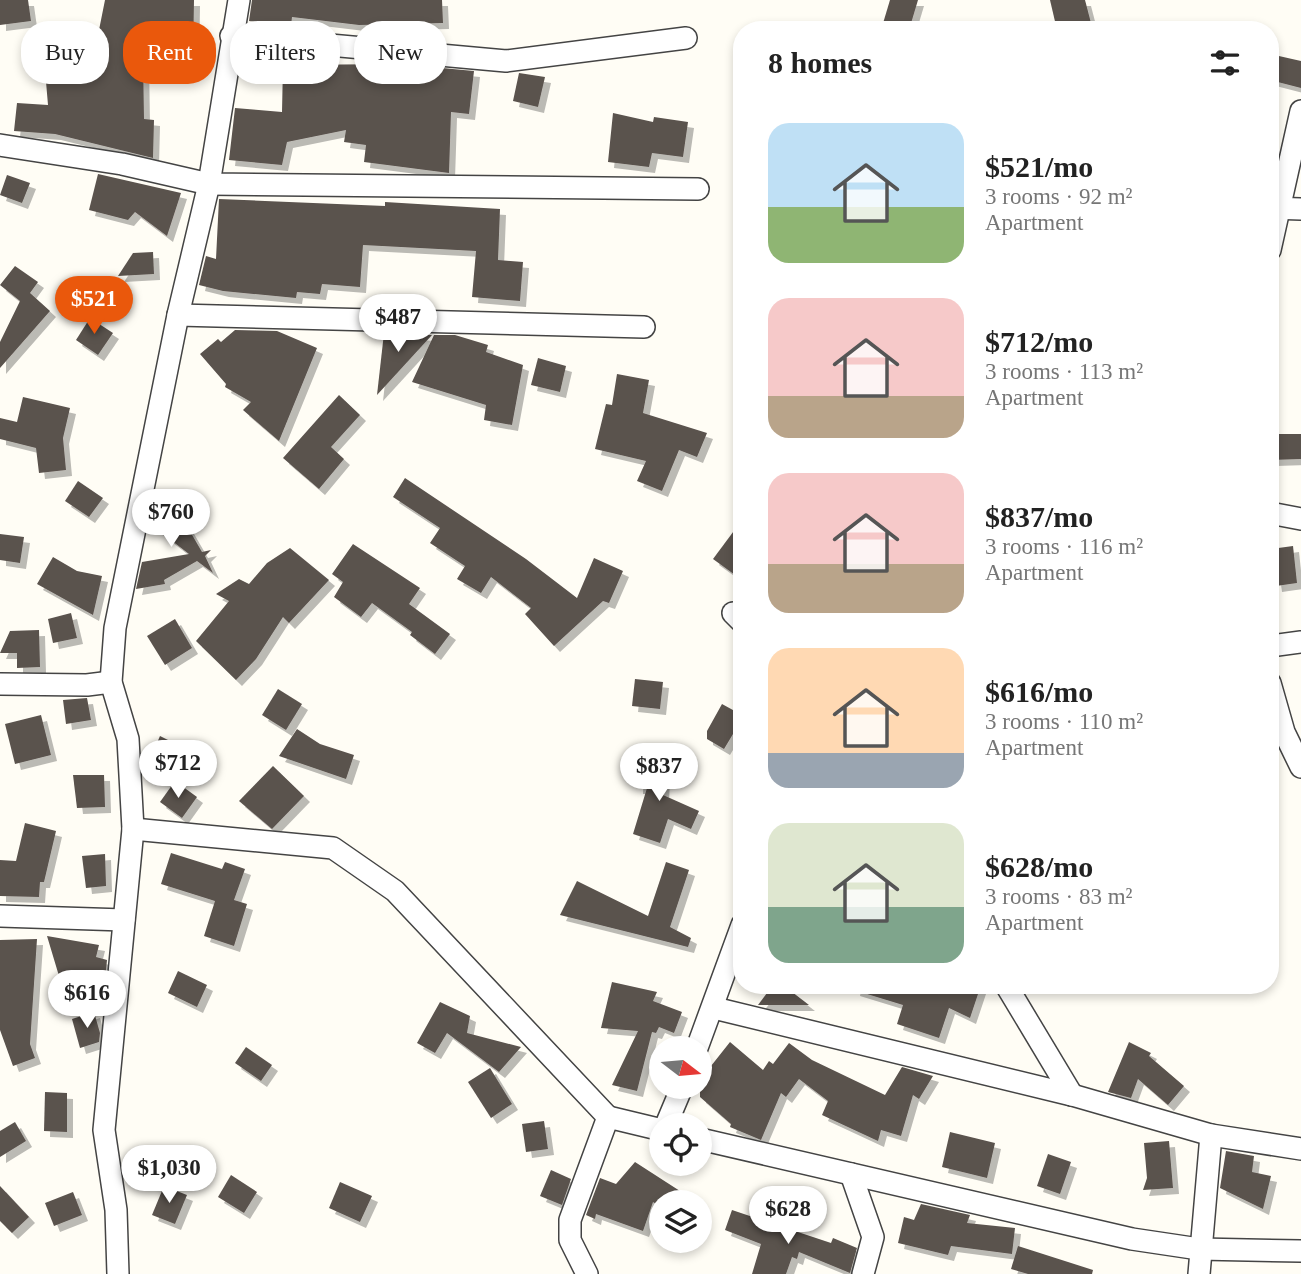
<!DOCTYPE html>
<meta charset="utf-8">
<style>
:root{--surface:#fff;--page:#f6f6f6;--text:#222;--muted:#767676;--accent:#ea580c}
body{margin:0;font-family:"Times New Roman",serif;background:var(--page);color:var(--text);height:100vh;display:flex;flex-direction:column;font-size:26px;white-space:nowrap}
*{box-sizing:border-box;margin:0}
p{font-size:23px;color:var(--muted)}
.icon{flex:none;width:38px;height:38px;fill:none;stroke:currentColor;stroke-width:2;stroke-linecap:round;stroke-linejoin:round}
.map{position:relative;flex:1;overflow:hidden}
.sheet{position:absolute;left:733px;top:21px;width:546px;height:973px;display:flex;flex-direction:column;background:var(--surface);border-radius:28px;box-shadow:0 4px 10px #0003}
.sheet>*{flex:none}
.top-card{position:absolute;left:21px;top:21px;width:607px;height:63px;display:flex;gap:14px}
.needle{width:46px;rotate:106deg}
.tools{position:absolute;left:649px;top:1036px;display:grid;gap:14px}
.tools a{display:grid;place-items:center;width:63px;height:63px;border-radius:50%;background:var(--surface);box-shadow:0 4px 10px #0003;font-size:35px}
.price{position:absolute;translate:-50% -60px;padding:0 16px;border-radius:24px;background:#fff;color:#222;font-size:23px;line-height:46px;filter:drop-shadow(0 2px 4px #0008)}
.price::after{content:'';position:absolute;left:50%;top:42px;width:21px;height:16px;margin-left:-10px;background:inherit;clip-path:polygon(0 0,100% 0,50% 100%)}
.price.selected{background:var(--accent);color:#fff}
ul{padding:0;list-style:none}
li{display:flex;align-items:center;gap:21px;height:175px;padding:0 35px}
li span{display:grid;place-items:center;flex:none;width:196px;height:140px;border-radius:21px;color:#555}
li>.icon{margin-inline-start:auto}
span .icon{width:84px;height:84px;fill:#fffc;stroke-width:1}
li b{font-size:30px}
h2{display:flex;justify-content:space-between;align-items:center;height:84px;padding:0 35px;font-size:30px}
.tag{padding:0 24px;border-radius:28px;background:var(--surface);box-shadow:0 4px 10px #0003;font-size:24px;line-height:63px}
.tag.selected{background:var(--accent);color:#fff}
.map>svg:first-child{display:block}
.building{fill:#5a524d;filter:url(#shadow)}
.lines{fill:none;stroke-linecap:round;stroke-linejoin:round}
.street-casing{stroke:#444;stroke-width:24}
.street{stroke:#fff;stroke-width:21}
</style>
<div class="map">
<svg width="1301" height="1274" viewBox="0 0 1301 1274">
<defs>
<filter id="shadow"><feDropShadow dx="6" dy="6" stdDeviation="0" flood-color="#0004"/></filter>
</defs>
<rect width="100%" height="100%" fill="#fffdf5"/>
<g class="building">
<path d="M0 0H28L31 21 0 25Z"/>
<path d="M105 0H194L193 58 143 57 144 119 154 120 153 158 55 134 14 131 17 103 48 105 42 35 99 30Z"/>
<path d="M252 0H442L443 23 359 25 292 17 291 26 249 21Z"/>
<path d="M890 0H918L909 30H881Z"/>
<path d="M1050 0H1085L1091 23 1057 30Z"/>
<path d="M1270 54 1301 61V88L1270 80Z"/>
<path d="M399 64 474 71 469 114 451 112 449 173 364 162 366 145 344 142 346 130 287 142 282 165 229 160 235 108 282 112 283 65Z"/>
<path d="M519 73 545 77 538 107 513 101Z"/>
<path d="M613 113 653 122 654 117 688 122 683 157 652 153 649 167 608 162Z"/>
<path d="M98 174 181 193 167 236 135 212 128 220 89 210Z"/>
<path d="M7 175 30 183 22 203 0 195Z"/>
<path d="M219 199 385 206V202L500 209 498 260 523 262 520 301 472 297 476 251 363 245 360 287 322 284 320 294 297 292 296 298 223 291 199 285 206 256 216 259Z"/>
<path d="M153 252 154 274 118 276 133 253Z"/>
<path d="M15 266 38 282 30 293 50 311 0 368V342L20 301 0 285Z"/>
<path d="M90 318 113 333 98 355 76 340Z"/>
<path d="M235 330 277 331 317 348 279 441 243 410 251 402 225 387 226 384 200 354 218 339 221 342Z"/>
<path d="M384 333 432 335 377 395Z"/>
<path d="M434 335H455L488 345 486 352 523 365 512 425 484 420 486 405 412 382Z"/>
<path d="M538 358 566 366 560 392 531 385Z"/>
<path d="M617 374 649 380 643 413 707 433 697 457 679 450 662 491 637 481 646 461 595 449 606 404 612 405Z"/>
<path d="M339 395 360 415 331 447 344 459 319 489 283 458Z"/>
<path d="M23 397 70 408 63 438 66 470 39 473 36 448 0 439V418L17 422Z"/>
<path d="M1270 434H1301V459L1270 460Z"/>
<path d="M405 478 526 559 577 598 594 558 623 571 609 603 603 601 554 646 525 614 531 608 491 577 481 593 457 579 465 566 430 543 440 528 393 497Z"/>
<path d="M78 481 103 498 89 517 65 501Z"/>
<path d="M157 500 184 521 202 552 211 550 205 556 213 573 197 561 164 580 165 584 136 589 142 562 189 554 149 523Z"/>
<path d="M742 520V580L713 559Z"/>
<path d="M0 534 24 537 20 563 0 560Z"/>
<path d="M353 544 420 588 409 604 450 634 435 654 410 635 412 632 372 603 361 617 334 597 343 582 332 574Z"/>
<path d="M1293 546 1297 583 1276 586 1271 549Z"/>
<path d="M290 548 329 580 289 623 283 617 256 659 236 680 196 641 229 601 216 594 239 579 249 584 267 563Z"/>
<path d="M53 557 77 571 102 576 93 615 37 584Z"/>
<path d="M71 613 77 638 53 643 48 619Z"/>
<path d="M175 619 192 648 165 665 147 636Z"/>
<path d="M39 630 40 667 17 668V653H0L10 631Z"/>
<path d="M635 679 663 682 660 709 632 706Z"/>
<path d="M278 689 302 704 286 730 262 715Z"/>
<path d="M87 698 91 720 66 724 63 700Z"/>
<path d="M722 704 742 715V739L733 734 724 749 707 739V731Z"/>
<path d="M41 715 51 755 15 764 5 724Z"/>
<path d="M297 729 320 744 354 755 346 779 279 756Z"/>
<path d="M160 736 182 747 169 773 148 763Z"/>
<path d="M658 752 665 753 663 795 699 811 691 829 668 819 660 843 633 834 647 788H637L638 761 654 762Z"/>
<path d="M273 766 304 796 272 829 239 801Z"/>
<path d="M73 775H104L105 807 77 808Z"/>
<path d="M175 781 197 797 182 818 160 802Z"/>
<path d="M25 823 56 831 44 882H40L39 897 0 896V860L16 861Z"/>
<path d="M171 853 222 869 225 862 245 869 234 900 247 904 234 946 204 936 215 901 161 884Z"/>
<path d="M105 854 106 886 86 888 82 856Z"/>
<path d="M666 862 689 870 670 927 691 938 688 947 560 915 577 881 648 916Z"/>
<path d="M47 936 99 945 96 957 107 960 104 990 86 986 87 990 62 986Z"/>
<path d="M37 939 30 1044 35 1058 13 1066 0 1030V940Z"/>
<path d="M178 971 207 985 197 1007 168 993Z"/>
<path d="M612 982 657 992 653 1001 682 1012 674 1033 659 1027 656 1033 652 1032 637 1091 612 1085 638 1031 601 1028Z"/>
<path d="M773 985H783L809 1005H758Z"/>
<path d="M855 985H981L970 1018 949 1008 939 1038 897 1024 903 1005 854 990Z"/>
<path d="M440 1002 470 1016 467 1033 521 1047 499 1072 447 1033 435 1053 417 1043Z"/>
<path d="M94 1012 100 1033 99 1042 80 1048 72 1019Z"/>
<path d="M730 1042 763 1070 769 1061 773 1064 789 1043 812 1060 885 1095 902 1067 933 1076 919 1099 913 1095 901 1136 881 1130 878 1141 822 1115 828 1101 799 1079 786 1097 781 1093 761 1140 730 1127 731 1124 700 1097V1061L704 1059 711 1066Z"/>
<path d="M1129 1042 1151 1053 1149 1056 1184 1086 1168 1105 1138 1079 1131 1098 1108 1092Z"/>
<path d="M246 1047 272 1065 261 1081 235 1063Z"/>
<path d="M490 1068 512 1104 491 1118 468 1082Z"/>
<path d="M45 1092 67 1093V1132L44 1131Z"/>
<path d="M544 1121 548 1149 526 1152 522 1124Z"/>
<path d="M15 1122 26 1141 0 1157V1131Z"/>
<path d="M950 1132 995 1143 987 1178 942 1167Z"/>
<path d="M1169 1141 1173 1188 1143 1190 1147 1178 1144 1143Z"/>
<path d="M1226 1151 1254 1156 1252 1172 1271 1176 1263 1209 1220 1188Z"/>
<path d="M1048 1154 1071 1162 1060 1194 1037 1186Z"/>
<path d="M635 1162 697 1202H662L661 1207 653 1202 643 1231 596 1214 595 1219 586 1215 600 1178 616 1184Z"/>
<path d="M551 1170 571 1179 562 1205 540 1196Z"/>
<path d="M231 1175 257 1192 244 1213 218 1197Z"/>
<path d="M340 1182 372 1196 360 1222 329 1208Z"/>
<path d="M0 1186 29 1217 12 1233 0 1221Z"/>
<path d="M164 1186 187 1195 175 1224 152 1215Z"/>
<path d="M73 1192 82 1215 54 1226 45 1203Z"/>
<path d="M921 1204 970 1215 967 1223 1015 1228 1012 1254 951 1246 948 1255 898 1243 904 1217 914 1220Z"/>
<path d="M732 1210 831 1243 833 1238 857 1248 850 1273 799 1252 797 1259 792 1257 786 1274H752L761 1244 725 1230Z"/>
<path d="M1018 1246 1093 1270 1092 1274H1028L1011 1269Z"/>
</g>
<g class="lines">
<g class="street-casing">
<g id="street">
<path d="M231 36 506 61 686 38"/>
<path d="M0 145 122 164 209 184 698 189"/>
<path d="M1270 208 1301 209"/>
<path d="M1270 250 1301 111"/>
<path d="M178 315 644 327"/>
<path d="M1270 513 1301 519"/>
<path d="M733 613 742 622"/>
<path d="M1270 646 1301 642"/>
<path d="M1270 683 1284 732 1301 767"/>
<path d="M0 684 87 685 111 682"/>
<path d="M133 829 333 848 395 891 608 1117 570 1220V1240L587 1274"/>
<path d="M0 916 124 920"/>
<path d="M1006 985 1072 1095"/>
<path d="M714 1008 1072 1095 1211 1135 1301 1149"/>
<path d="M697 1048 742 925"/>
<path d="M608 1117 662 1130"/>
<path d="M666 1125 682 1087"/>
<path d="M700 1139 1132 1239 1199 1249 1301 1251"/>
<path d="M851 1174 873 1237 863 1274"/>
<path d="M118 1274 116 1210 104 1130 133 829 128 739 111 682 115 628 178 315 209 184 239 0"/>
<path d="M1199 1274 1211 1135"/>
</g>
</g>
<use href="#street" class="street"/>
</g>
</svg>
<div class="tools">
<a><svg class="needle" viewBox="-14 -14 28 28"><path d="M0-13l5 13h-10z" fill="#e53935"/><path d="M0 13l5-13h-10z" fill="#767676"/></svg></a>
<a><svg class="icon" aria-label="locate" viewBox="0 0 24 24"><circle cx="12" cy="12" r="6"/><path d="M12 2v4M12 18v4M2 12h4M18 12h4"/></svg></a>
<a><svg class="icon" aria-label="layers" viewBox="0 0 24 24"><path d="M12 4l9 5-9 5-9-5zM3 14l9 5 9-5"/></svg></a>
</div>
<b class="price selected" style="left:94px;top:336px">$521</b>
<b class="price" style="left:398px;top:354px">$487</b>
<b class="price" style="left:171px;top:549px">$760</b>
<b class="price" style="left:178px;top:800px">$712</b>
<b class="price" style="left:659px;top:803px">$837</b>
<b class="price" style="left:87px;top:1030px">$616</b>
<b class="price" style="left:169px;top:1205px">$1,030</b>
<b class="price" style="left:788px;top:1246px">$628</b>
<div class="top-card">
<a class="tag">Buy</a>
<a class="tag selected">Rent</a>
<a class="tag">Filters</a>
<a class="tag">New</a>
</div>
<section class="sheet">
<h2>8 homes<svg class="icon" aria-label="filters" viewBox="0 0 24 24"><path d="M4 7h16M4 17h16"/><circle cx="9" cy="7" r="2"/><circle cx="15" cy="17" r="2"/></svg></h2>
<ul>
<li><span style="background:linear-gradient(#bfe0f5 60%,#8fb573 0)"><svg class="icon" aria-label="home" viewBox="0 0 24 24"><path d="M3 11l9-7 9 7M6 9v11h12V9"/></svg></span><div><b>$521/mo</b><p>3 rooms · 92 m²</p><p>Apartment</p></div></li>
<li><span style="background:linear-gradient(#f6c9c9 70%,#b9a48a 0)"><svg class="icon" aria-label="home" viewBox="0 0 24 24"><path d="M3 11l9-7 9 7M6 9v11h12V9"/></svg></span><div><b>$712/mo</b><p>3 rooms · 113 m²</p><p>Apartment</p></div></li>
<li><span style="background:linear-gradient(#f6c9c9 65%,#b9a48a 0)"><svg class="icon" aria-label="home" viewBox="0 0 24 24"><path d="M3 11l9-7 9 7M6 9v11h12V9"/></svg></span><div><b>$837/mo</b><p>3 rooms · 116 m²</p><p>Apartment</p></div></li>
<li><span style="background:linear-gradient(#ffd9b3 75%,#9aa5b1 0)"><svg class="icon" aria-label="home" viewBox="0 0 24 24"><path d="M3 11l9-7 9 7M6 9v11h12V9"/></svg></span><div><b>$616/mo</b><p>3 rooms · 110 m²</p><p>Apartment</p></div></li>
<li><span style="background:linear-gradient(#dfe7d0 60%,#7fa58c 0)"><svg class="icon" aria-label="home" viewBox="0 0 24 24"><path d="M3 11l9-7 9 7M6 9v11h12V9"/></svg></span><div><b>$628/mo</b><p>3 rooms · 83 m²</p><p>Apartment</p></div></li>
</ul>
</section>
</div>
